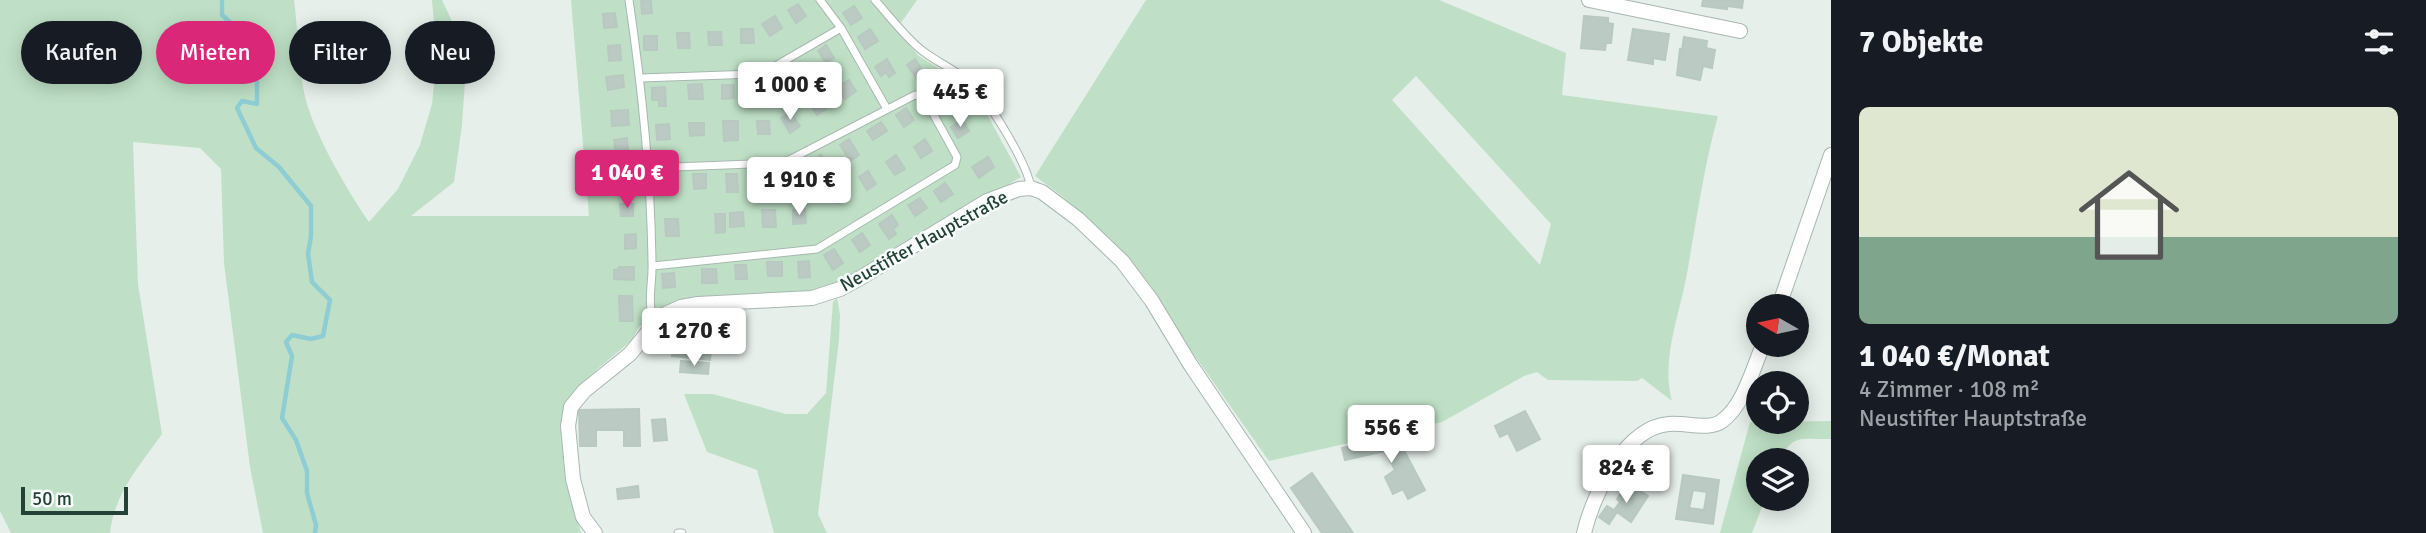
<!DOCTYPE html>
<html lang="de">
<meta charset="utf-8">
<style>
:root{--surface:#171b24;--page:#242831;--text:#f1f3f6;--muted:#9ea1a6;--accent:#db2777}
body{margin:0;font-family:Signika,sans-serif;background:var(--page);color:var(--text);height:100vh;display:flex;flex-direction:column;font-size:26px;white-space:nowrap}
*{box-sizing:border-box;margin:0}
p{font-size:23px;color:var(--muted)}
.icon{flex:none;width:38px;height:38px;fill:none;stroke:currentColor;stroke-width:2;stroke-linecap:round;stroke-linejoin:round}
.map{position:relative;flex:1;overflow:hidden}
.side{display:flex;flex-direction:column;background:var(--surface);width:595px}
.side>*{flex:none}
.top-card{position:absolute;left:21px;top:21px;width:665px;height:63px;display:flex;gap:14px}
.needle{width:46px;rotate:279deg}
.tools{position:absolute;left:1746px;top:294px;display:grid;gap:14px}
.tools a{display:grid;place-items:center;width:63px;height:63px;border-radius:50%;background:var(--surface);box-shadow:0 4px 18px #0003;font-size:35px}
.scale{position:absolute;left:21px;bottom:18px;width:107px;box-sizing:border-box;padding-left:7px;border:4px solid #244238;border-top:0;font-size:19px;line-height:24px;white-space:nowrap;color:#244238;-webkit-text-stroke:5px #f7fbf9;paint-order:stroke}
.price{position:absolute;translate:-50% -60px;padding:0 16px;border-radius:7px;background:#fff;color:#222;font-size:23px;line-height:46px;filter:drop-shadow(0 2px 4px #0008)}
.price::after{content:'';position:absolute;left:50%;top:42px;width:21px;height:16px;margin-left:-10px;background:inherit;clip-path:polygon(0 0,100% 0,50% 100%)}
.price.active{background:var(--accent);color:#fff}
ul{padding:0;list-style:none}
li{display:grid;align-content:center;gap:14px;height:371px;padding:0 28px}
li span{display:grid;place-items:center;height:217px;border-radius:10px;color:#555}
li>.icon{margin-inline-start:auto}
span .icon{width:126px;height:126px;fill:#fffc;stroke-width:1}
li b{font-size:30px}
h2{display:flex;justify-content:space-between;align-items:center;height:84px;padding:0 28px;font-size:30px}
.chip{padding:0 24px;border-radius:32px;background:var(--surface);box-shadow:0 4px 18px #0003;font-size:24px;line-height:63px}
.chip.active{background:var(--accent);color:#fff}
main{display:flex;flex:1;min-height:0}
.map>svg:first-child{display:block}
.green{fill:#bfe0c6;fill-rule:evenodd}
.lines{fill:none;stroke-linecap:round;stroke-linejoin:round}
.stream{stroke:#8ecdd4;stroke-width:4.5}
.building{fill:#bbcac3;stroke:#b8c9c1;stroke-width:2;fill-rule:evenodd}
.service-casing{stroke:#a8b8b1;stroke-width:9}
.minor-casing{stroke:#a8b8b1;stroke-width:16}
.service{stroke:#fff;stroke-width:7}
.minor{stroke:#fff;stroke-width:14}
.labels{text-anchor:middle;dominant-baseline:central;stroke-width:5;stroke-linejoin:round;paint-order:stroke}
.street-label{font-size:19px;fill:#244238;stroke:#f7fbf9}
</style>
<main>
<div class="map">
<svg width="1831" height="533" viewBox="0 0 1831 533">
<rect width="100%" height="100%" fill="#e6efea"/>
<g class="green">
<path d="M0 0H294C298 30 298 62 304 92 311 129 347 190 369 222L398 189 420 145 432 104 437 56 432 0H442L467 53 462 125 454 182 411 216H589L571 0H917L896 30 919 56 959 81 982 105 1021 177 952 217 859 275 814 292 661 309 638 328 632 340C616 354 573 387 566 404 554 433 573 503 581 533H263L250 467 224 263 221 169 200 148 133 142 138 284 162 434C140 465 114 494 110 533H11L0 511Z"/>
<path d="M1146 0H1439L1566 53 1562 95 1718 116C1703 170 1696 224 1686 279 1678 319 1661 361 1672 401L1642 378 1637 381 1548 380 1537 372 1524 376 1442 422 1269 461 1190 349 1158 297 1118 248 1062 196 1035 176ZM1416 76 1551 224 1540 265 1392 100Z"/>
<path d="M837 298 840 315 839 340 818 514 827 533H774L757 470 707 452 684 394H713L786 414H807L826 393 833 302Z"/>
<path d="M1831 421V439C1803 440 1793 432 1780 460H1759V499H1765L1752 533H1720L1750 422Z"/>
</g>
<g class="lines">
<path class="stream" d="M222 0V15L249 39 257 83V104L242 101 237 108 256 148 279 167 311 206V236L308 254 312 282 330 300 323 336 311 339 292 335 286 342 292 356 282 418 296 440 307 471V493L316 525 315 533"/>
</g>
<g class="building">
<path d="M641 0H651L652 13 642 14Z"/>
<path d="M1703 0H1743L1742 8 1727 6V9L1702 6Z"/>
<path d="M798 4 806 16 796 23 788 10Z"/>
<path d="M854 6 862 18 851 25 843 13Z"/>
<path d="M615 13 617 27 604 28 603 14Z"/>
<path d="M775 16 782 28 770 36 762 24Z"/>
<path d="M1584 16 1608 18V23L1613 24 1611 43H1606L1605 50 1581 48Z"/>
<path d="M741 29H753L754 43H741Z"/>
<path d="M870 29 878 41 865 49 858 37Z"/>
<path d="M1633 29 1669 34 1665 60 1653 58V64L1628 60Z"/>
<path d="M708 32H721L722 45H709Z"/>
<path d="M677 33H689L690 48H678Z"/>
<rect x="644" y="36" width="13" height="14"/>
<path d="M1684 37 1707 41 1706 48 1715 50 1712 68 1703 66 1700 80 1677 75 1680 49 1682 50Z"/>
<path d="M620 45 621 60 609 61 608 46Z"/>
<path d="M826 45 834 58 826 63 818 51Z"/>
<path d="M887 59 895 73 889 77 886 72 881 76 875 67Z"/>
<path d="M915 59 925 74 917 79 907 65Z"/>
<path d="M800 63 810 79 801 85 790 69Z"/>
<path d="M623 75 624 87 608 90 606 77Z"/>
<path d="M849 80 856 91 845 99 837 87Z"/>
<path d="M753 83H766L767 100H754Z"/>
<path d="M702 84 703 99H689L688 85Z"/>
<path d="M722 85H734V98L722 99Z"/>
<path d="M665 87 666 106H659V100H652V88Z"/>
<path d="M951 91 954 96 950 99 954 105 943 111 935 99Z"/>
<path d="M820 96 827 108 817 115 809 103Z"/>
<path d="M906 108 914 120 904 127 896 115Z"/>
<path d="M628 110 629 125 612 126 611 111Z"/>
<path d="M790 112 800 126 790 133 781 118Z"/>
<path d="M962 120 969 131 958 138 951 127Z"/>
<path d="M723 121H738V140L724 141Z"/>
<path d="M757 121H769L770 134H758Z"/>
<path d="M881 122 887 131 873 140 867 131Z"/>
<path d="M689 123H704V135L690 136Z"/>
<path d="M669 124 670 139 657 140 656 125Z"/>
<path d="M627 138 628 151 616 153 614 140Z"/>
<path d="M849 139 859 155 850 161 840 145Z"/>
<path d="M925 139 932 151 921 158 914 147Z"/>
<path d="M821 155 831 170 821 177 811 162Z"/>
<path d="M896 155 905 169 895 175 886 162Z"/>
<path d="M988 157 994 167 979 178 972 167Z"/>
<path d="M800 168 801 186H790L789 169Z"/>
<path d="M772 170V186L759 187 758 171Z"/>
<path d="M868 171 876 184 867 190 859 177Z"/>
<path d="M619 173H629L630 187H620Z"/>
<path d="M675 174V190H663V175Z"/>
<path d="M693 174H706V188L694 189Z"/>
<path d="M726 174H737L738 192H727Z"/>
<path d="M945 183 953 194 941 202 934 191Z"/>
<path d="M842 187 848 196 838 203 832 193Z"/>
<path d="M920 198 927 208 915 216 908 205Z"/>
<path d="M620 204H633V216H621Z"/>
<path d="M805 209 806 223 793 224V210Z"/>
<path d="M762 210H775L776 227H763Z"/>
<path d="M743 212 744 226 730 227V213Z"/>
<path d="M715 214H725V232L716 233Z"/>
<path d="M892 215 898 225 893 229 896 234 889 239 879 224Z"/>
<path d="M665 219H678L679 236H666Z"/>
<path d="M862 233 870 245 860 252 852 240Z"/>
<path d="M636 234V248L625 249V235Z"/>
<path d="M834 249 843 263 833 270 824 255Z"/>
<path d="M809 261 810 277 799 278 798 262Z"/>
<path d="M767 262H782V276H768Z"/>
<path d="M735 265H746L747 279H736Z"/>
<path d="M619 267H634V280L614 279V270L619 269Z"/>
<path d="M702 269H716L717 283H702Z"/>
<path d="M674 273 675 287 663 288 662 274Z"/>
<path d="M619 296H632L633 321H620Z"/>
<path d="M699 324 710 325 709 333 713 334 710 360 672 356 675 329H698Z"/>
<path d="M681 361 709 363 708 374 680 372Z"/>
<path d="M639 409 640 446H624V430H596V446H580L579 410Z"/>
<path d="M1525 411 1540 439 1517 451 1508 433 1500 437 1495 426Z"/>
<path d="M665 419 667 440 654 441 652 420Z"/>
<path d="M1392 437 1400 443 1425 490 1408 499 1403 489 1393 494 1385 477 1395 470 1385 451 1345 460 1342 448Z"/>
<path d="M1312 473 1353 533H1322L1291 488Z"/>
<path d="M1683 475 1719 480 1713 524 1676 519ZM1693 490 1707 492 1704 510 1689 508Z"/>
<path d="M1632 485 1648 496 1631 522 1617 512 1609 524 1599 517 1607 506 1614 510 1620 502 1617 499 1623 490 1627 492Z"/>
<path d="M638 486 639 497 618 499 617 489Z"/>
</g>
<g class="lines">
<g class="service-casing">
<g id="service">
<path d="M629 0C642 88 651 175 652 263 653 281 646 306 655 322"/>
<path d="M820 0 841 28 887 109"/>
<path d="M875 0C889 16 903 34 919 48 934 61 953 68 968 81 988 98 1027 163 1031 188"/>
<path d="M641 78 754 74 765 72 841 28"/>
<path d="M649 168 777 163 789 160 915 95 924 97 957 157 955 165 817 249 653 266"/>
<path d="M678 533H682"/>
</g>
</g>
<g class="minor-casing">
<g id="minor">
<path d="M1589 0 1740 31"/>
<path d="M1779 306 1831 155"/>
<path d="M595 533 583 517 573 479 568 426 571 407 584 391 630 354 661 316 681 307 698 304 812 298 840 289 862 277 987 201 1019 189 1031 188 1042 192 1078 219 1122 261 1152 301 1190 364 1304 533"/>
<path d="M1584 533C1593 495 1625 427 1669 424 1685 422 1709 431 1722 421 1744 405 1753 368 1763 345"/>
</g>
</g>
<use href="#service" class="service"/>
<use href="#minor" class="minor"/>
</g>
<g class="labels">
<g class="street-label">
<text transform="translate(924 241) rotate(-29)">Neustifter Hauptstraße</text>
</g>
</g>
</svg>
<div class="tools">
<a><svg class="needle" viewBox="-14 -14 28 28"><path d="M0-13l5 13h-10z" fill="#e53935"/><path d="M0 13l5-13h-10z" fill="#9ea1a6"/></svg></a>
<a><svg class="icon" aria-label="locate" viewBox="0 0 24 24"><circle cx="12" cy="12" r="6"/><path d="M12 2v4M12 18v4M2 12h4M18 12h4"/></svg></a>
<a><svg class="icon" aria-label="layers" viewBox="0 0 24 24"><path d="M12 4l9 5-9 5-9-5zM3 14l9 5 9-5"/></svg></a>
</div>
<div class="scale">50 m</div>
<b class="price" style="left:790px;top:122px">1 000 €</b>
<b class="price" style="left:960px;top:129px">445 €</b>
<b class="price active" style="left:627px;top:210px">1 040 €</b>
<b class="price" style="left:799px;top:217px">1 910 €</b>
<b class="price" style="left:694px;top:368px">1 270 €</b>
<b class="price" style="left:1391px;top:465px">556 €</b>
<b class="price" style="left:1626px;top:505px">824 €</b>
<div class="top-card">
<a class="chip">Kaufen</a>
<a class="chip active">Mieten</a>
<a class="chip">Filter</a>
<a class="chip">Neu</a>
</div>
</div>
<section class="side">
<h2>7 Objekte<svg class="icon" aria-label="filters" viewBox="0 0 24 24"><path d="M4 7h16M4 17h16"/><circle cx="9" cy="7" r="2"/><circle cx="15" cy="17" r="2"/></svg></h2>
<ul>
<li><span style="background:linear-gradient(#dfe7d0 60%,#7fa58c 0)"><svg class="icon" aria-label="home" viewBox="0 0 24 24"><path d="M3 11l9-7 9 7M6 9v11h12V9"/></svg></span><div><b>1 040 €/Monat</b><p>4 Zimmer · 108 m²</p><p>Neustifter Hauptstraße</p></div></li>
</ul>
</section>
</main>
